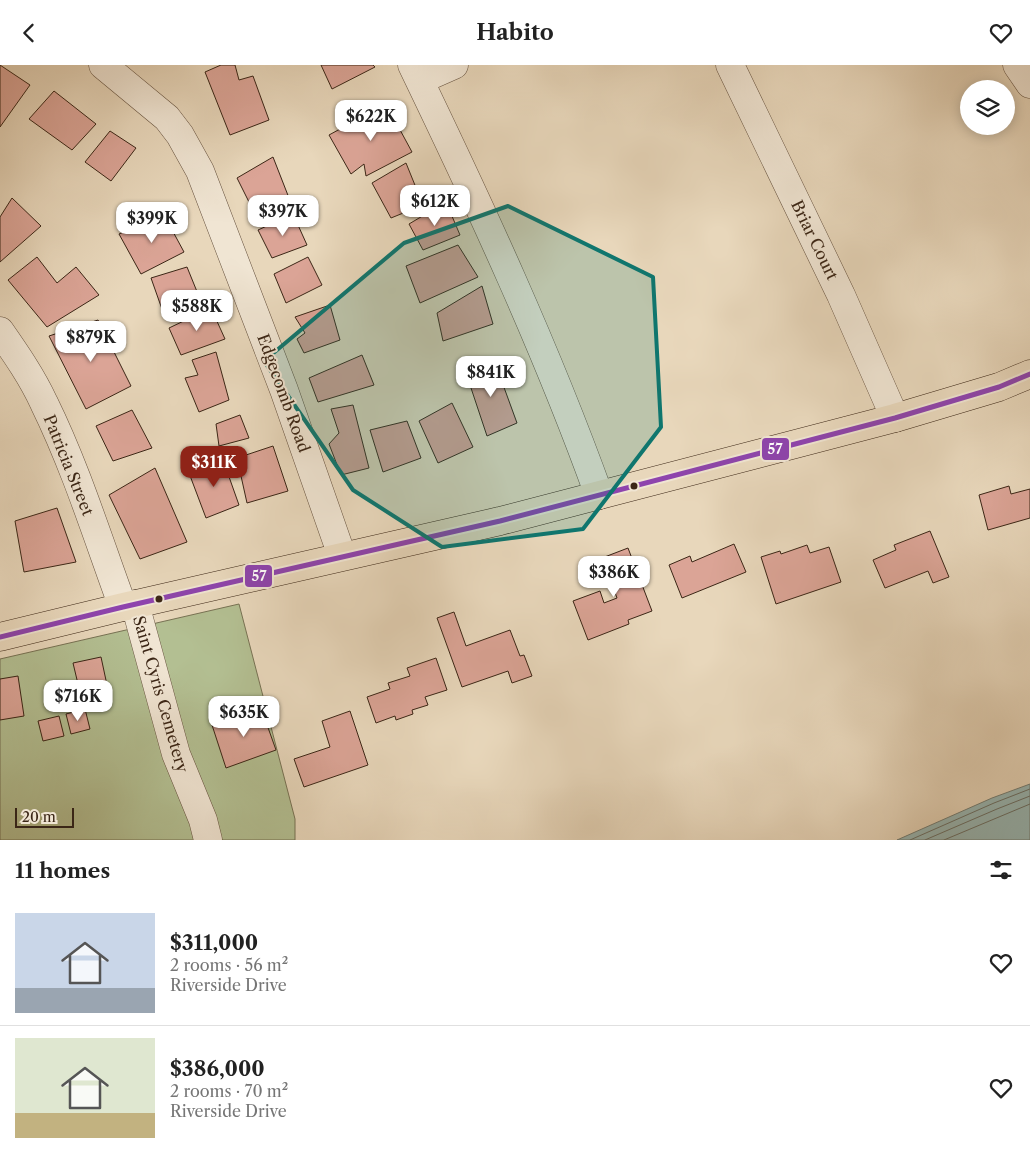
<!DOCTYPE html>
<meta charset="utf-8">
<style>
:root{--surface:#fff;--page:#f2f2f2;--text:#222;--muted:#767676;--line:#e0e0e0;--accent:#8f2418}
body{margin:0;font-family:"Libre Caslon Text",serif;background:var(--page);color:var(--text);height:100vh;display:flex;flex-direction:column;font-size:19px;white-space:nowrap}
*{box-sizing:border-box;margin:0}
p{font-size:16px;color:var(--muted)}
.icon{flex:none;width:28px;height:28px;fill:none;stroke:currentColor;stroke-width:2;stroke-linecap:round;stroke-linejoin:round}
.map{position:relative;height:775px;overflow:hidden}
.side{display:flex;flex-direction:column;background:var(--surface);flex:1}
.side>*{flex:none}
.fabs{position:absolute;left:960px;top:15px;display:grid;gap:10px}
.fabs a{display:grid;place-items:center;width:55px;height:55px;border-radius:50%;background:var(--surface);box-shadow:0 2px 12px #0003;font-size:25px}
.scale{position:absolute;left:15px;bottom:12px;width:59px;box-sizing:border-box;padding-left:5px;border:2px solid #3b2616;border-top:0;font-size:14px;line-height:18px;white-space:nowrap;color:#3b2616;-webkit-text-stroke:4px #f0e5d3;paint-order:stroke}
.price{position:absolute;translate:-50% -42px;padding:0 11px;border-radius:10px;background:#fff;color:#222;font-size:16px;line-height:32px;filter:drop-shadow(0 1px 2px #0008)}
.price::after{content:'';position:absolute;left:50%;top:30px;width:15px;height:11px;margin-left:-8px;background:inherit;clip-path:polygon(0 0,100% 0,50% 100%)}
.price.selected{background:var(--accent);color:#fff}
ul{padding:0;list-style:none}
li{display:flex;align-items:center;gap:15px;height:125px;padding:0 15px}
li+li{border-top:1px solid var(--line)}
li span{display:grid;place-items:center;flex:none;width:140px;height:100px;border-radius:0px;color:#555}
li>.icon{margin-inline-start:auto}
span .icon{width:60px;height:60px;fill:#fffc;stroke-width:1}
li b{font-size:21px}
h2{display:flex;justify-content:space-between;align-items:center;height:60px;padding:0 15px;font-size:21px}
header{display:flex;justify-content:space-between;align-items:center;height:65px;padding:0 15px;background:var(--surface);font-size:22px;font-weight:700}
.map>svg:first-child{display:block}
.green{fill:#b3bf92;stroke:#777254}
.water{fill:#98b8b6;stroke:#737e76}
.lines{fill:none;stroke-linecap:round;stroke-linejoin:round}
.shore{stroke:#6a6f66;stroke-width:1}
.building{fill:#dba496;stroke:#3b2616}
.minor-casing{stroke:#66523f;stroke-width:29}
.major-casing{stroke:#3b2616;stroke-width:29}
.minor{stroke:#f0e5d3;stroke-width:28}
.major{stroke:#e8d7bb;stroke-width:28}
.bus-1-casing{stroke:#f0e5d3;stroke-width:9}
.bus-1{stroke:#8e44ad;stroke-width:5}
.marked{fill:#0f766e;fill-opacity:0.2;stroke:#0f766e;stroke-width:4;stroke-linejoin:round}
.bus-dot{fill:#3b2616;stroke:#f0e5d3;stroke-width:2}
.labels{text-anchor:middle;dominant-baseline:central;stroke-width:4;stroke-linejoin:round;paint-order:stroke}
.street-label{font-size:16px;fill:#3b2616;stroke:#f0e5d3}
.line-badge{stroke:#f0e5d3;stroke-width:2}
.badge-label{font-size:14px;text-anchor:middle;font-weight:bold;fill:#fff}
</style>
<header><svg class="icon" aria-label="back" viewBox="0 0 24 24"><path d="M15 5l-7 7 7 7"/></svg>Habito<svg class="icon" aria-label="heart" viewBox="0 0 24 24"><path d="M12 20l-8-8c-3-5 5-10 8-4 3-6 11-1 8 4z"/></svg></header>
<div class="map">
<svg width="1030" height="775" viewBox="0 0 1030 775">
<rect width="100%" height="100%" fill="#e8d7bb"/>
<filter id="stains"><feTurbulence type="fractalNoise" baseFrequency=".004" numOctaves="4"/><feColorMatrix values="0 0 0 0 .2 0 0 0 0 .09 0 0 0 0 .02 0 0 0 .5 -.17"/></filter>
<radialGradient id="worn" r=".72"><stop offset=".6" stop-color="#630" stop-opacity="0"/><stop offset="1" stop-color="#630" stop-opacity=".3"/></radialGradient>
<path class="green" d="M239 539 295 754V775H0V594Z"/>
<path class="water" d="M1030 719V775H897L992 733Z"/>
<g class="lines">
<g class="shore">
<path d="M910 775 994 738 1030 724"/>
<path d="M925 775 997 744 1030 731"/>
<path d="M944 775 1030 739"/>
</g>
</g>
<g class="building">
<path d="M0 0 30 20 0 62Z"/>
<path d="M221 0H235L239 15 253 11 269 55 230 70 205 7Z"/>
<path d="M321 0H373L375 2 332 24Z"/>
<path d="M54 26 96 59 72 85 29 54Z"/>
<path d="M386 39 412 87 366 111 364 99 351 109 329 70Z"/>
<path d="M110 66 136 83 111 116 85 97Z"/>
<path d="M273 92 289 133 253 145 237 113Z"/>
<path d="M406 98 423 140 391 153 372 118Z"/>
<path d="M12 133 41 161 0 197V152Z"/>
<path d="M446 137 460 170 423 185 409 159Z"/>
<path d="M293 149 307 180 272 193 258 165Z"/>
<path d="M164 150 184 187 141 209 119 169Z"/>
<path d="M458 180 478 212 420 238 406 201Z"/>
<path d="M37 192 57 218 76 202 99 230 47 262 8 215Z"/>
<path d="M308 192 322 220 286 238 274 209Z"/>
<path d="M187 202 200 234 163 247 151 213Z"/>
<path d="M482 221 493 259 443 276 437 248Z"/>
<path d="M330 240 340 275 304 288 297 274 305 268 295 252Z"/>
<path d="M211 243 225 274 181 290 169 263Z"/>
<path d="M98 255 131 321 86 344 49 271Z"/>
<path d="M216 287 229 335 199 347 185 313 198 310 192 295Z"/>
<path d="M362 290 374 320 318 337 309 313Z"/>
<path d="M494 295 517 358 487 371 466 308Z"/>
<path d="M452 338 473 382 438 398 419 356Z"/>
<path d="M353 340 369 403 341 410 329 379 339 368 331 344Z"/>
<path d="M132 345 152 383 113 396 96 361Z"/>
<path d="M240 350 249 373 219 381 216 359Z"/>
<path d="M407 356 421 393 383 407 370 365Z"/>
<path d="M273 381 288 426 247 438 237 393Z"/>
<path d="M222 392 239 440 206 453 189 408Z"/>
<path d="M155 403 187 477 140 494 109 430Z"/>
<path d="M1009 421 1011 429 1030 424V453L988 465 979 430Z"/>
<path d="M57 443 76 497 24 507 15 456Z"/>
<path d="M930 466 949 512 933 518 928 506 885 523 873 495 896 485 894 480Z"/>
<path d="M734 479 746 507 682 533 669 500 690 491 692 497Z"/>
<path d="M807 480 810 488 829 482 841 517 776 539 761 492 780 486 781 489Z"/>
<path d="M628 483 652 546 628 555 629 559 588 575 573 536 600 526 604 538 617 533 602 493Z"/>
<path d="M454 547 466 581 510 565 520 591 524 590 532 611 512 618 508 606 462 622 437 553Z"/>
<path d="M101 592 110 634 83 640 73 598Z"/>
<path d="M436 593 447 625 425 632 428 640 412 645 413 649 396 655 395 651 376 658 367 632 390 624 388 618 410 611 407 603Z"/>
<path d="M18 611 24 651 0 655V614Z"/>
<path d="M261 643 276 685 226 703 212 660Z"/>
<path d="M85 644 90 664 71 669 66 649Z"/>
<path d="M350 646 368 700 304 722 294 694 330 682 322 656Z"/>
<path d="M59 651 64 671 43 676 38 656Z"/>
</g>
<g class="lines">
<g class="minor-casing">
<g id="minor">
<path d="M103 0 167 53 180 70 200 106 284 325 342 491"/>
<path d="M412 0C480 141 546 283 599 430"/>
<path d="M730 0 841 230 895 353"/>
<path d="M1017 0 1030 19"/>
<path d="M420 15 454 0"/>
<path d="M0 266C16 289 32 312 44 338 76 403 98 474 123 542"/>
<path d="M135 539 176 689 203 755 208 775"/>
</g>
</g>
<g class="major-casing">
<path id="major" d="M0 572 123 542 500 456 895 353 999 322 1030 309"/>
</g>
<use href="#minor" class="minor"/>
<use href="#major" class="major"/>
<g class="bus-1-casing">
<path id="bus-1" d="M0 572 123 542 500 456 895 353 999 322 1030 309"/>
</g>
<use href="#bus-1" class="bus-1"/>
</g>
<path class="marked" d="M508 141 653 212 661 362 583 464 442 482 353 425 264 296 404 178Z"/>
<g class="bus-dot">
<circle cx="634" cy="421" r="4.5"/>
<circle cx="159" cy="534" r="4.5"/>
</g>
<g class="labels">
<g class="street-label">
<text transform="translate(815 175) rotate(64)">Briar Court</text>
<text transform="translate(284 328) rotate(70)">Edgecomb Road</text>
<text transform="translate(69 400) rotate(68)">Patricia Street</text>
<text transform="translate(161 629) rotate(74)">Saint Cyris Cemetery</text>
</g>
</g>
<g class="line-badge">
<rect x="761" y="372" width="29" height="24" rx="5" fill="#8e44ad"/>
<rect x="244" y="499" width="29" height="24" rx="5" fill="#8e44ad"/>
</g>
<g class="badge-label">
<text x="775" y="389">57</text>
<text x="259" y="516">57</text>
</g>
<rect width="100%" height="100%" filter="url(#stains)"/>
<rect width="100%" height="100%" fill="url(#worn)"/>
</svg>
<div class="fabs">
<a><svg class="icon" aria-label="layers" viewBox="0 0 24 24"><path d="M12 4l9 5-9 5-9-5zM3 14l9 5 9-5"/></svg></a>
</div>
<div class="scale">20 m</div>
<b class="price" style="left:371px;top:77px">$622K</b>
<b class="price" style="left:435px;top:162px">$612K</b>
<b class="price" style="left:283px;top:172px">$397K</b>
<b class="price" style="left:152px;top:179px">$399K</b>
<b class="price" style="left:197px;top:267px">$588K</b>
<b class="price" style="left:91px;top:298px">$879K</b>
<b class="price" style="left:491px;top:333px">$841K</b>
<b class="price selected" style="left:214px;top:423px">$311K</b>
<b class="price" style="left:614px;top:533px">$386K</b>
<b class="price" style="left:78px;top:657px">$716K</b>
<b class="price" style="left:244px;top:673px">$635K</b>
</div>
<section class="side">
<h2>11 homes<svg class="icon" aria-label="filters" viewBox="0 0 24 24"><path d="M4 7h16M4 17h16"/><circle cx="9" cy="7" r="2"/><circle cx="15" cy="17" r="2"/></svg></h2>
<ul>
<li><span style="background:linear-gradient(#c9d6e8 75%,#9aa5b1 0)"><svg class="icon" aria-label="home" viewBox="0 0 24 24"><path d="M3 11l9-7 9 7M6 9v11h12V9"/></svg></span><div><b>$311,000</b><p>2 rooms · 56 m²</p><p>Riverside Drive</p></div><svg class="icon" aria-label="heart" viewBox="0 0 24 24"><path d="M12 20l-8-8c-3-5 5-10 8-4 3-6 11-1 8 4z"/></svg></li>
<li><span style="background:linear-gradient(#dfe7d0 75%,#c2b280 0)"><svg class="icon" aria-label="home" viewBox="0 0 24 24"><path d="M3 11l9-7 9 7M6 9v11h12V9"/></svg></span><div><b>$386,000</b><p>2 rooms · 70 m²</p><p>Riverside Drive</p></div><svg class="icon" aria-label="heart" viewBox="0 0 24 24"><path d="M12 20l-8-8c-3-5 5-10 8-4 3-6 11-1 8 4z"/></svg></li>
</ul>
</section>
